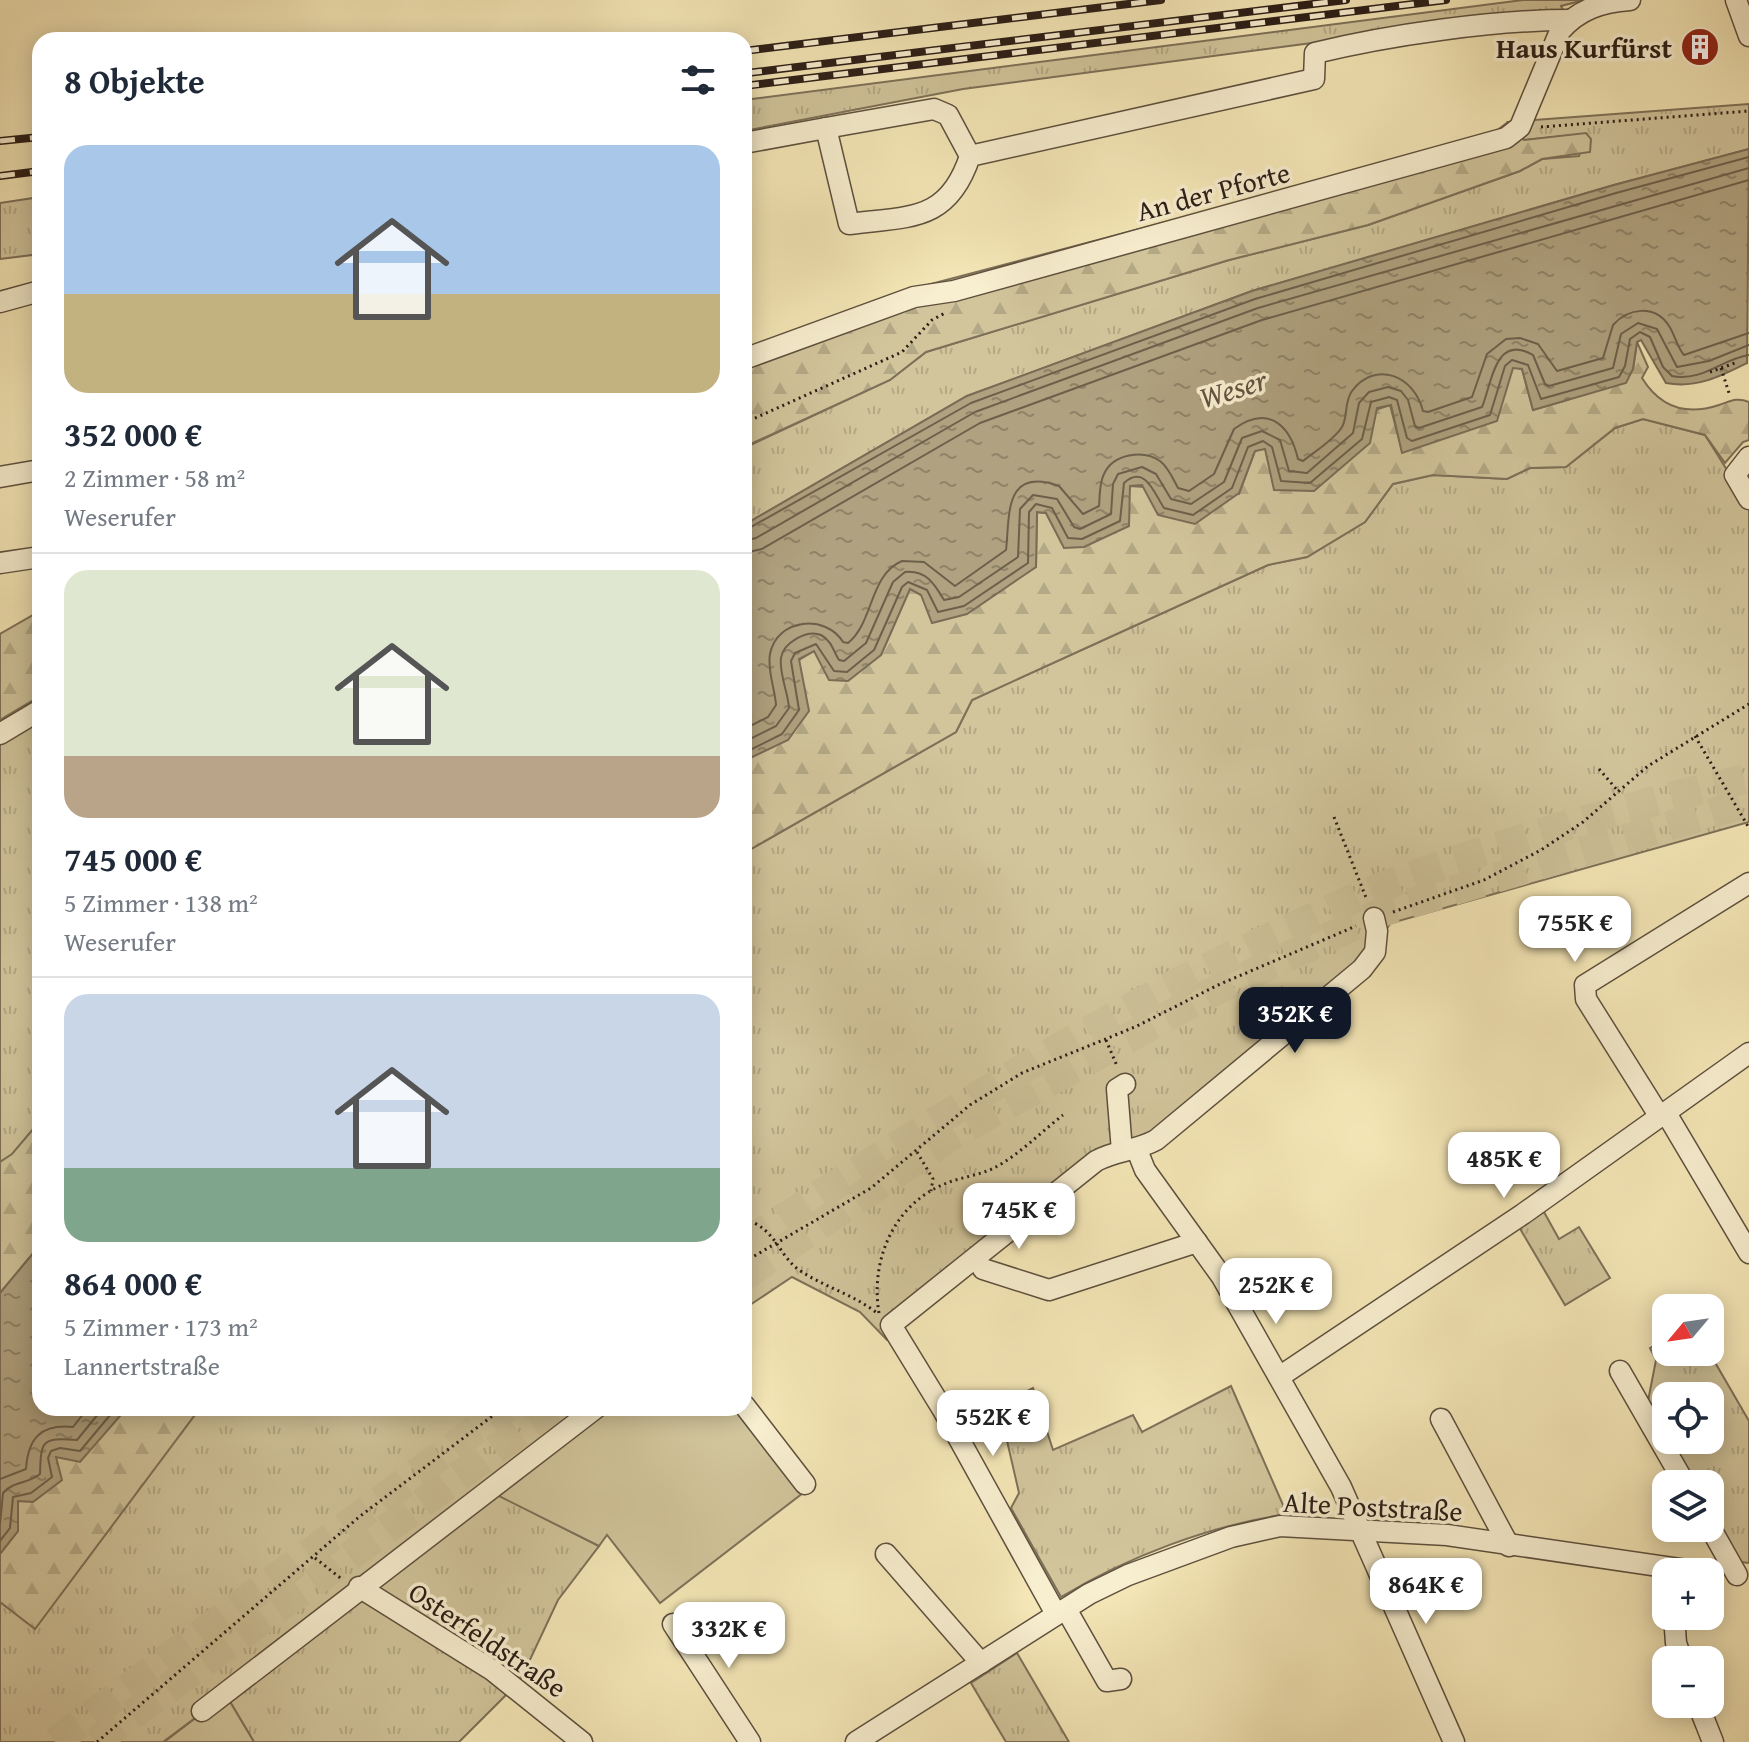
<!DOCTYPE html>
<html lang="de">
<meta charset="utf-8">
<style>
:root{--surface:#fff;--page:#f6f6f7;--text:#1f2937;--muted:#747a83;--line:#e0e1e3;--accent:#111827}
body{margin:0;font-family:"Gentium Book Plus",serif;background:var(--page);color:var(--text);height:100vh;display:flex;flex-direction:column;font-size:30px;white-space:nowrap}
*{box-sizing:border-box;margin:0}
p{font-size:26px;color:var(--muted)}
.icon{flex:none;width:44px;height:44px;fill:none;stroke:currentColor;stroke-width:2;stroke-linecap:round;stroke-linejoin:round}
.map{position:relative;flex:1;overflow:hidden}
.details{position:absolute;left:32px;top:32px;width:720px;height:1384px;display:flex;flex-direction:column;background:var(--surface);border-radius:24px;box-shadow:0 4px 20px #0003}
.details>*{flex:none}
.needle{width:52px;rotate:241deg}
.buttons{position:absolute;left:1652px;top:1294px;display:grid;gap:16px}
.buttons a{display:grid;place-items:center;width:72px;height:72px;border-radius:16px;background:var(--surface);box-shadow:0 4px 20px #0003;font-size:40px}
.price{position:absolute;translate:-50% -68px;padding:0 18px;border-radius:16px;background:#fff;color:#222;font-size:26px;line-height:52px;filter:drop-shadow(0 2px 4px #0008)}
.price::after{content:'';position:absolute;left:50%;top:48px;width:24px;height:18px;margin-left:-12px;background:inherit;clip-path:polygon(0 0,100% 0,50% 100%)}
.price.on{background:var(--accent);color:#fff}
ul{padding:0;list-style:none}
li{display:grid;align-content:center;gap:16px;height:424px;padding:0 32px}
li+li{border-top:2px solid var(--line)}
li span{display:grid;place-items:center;height:248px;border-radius:24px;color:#555}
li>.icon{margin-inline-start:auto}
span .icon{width:144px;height:144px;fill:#fffc;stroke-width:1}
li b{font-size:34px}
h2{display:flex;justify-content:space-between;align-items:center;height:96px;padding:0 32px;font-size:34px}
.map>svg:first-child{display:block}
.grass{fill:url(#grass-tufts);stroke:#7e7159;stroke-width:2}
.forest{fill:url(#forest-firs);stroke:#7e7159;stroke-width:2}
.pitch{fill:#d2c59c;stroke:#7e7159;stroke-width:2}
.water{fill:url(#water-ripples);stroke:#7a6d56;stroke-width:2}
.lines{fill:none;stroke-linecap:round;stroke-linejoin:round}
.shore{stroke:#6d604b;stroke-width:2}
.highway-tunnel{stroke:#ccbf97;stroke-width:30;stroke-dasharray:30 15;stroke-linecap:butt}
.minor-casing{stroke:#5d503e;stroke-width:23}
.path{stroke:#2a1d16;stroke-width:3;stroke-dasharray:2 4;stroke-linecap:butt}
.minor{stroke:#f8efd0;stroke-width:20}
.rail-casing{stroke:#2a1d16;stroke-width:8}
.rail{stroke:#f8efd0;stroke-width:5;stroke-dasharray:15;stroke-linecap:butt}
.labels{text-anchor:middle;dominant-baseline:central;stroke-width:7;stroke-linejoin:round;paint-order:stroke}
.poi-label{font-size:28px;font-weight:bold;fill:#2a1d16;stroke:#f8efd0;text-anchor:end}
.street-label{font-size:28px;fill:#2a1d16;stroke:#f8efd0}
.water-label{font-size:30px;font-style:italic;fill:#605240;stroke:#f8efd0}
</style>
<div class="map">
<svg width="1749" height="1742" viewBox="0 0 1749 1742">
<defs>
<pattern id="grass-tufts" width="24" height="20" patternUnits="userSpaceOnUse" patternTransform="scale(2)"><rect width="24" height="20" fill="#d2c59c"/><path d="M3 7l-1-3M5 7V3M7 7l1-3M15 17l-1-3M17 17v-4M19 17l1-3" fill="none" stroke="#b4a986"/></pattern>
<pattern id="forest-firs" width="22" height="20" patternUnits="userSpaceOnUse" patternTransform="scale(2)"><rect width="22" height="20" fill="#d2c59c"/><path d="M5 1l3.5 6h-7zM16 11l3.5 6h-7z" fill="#b4a986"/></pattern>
<pattern id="water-ripples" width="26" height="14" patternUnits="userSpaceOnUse" patternTransform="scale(2)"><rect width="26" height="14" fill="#b0a280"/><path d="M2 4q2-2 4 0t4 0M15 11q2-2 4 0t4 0" fill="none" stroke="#8f8368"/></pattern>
</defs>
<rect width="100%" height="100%" fill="#f5e7b7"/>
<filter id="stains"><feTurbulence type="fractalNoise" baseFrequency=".0025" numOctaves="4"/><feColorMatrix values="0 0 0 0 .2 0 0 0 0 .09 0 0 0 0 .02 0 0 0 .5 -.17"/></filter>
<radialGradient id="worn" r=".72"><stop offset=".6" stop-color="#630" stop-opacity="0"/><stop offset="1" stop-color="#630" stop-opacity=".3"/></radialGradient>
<g class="grass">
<path d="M1523 0H1584L1561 6 1563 10 963 89 744 131V100Z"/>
<path d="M1749 104V149L1614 185 1252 291 967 396 744 525V448L890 380 926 352 1229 260 1368 225 1520 171 1542 159 1579 156 1586 134 1524 140 1508 122Z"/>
<path d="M40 197V254L0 259V203Z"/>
<path d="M1643 419 1705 435 1749 505V822L1391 923 1347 981 1141 1151 1103 1155 887 1340 860 1312 792 1277 744 1309V853L956 732 972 700 1268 565 1307 557 1365 522 1393 484 1433 475 1507 479 1530 468 1566 467 1615 428Z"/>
<path d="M40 696V1121L12 1155 0 1162V720Z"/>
<path d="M1544 1212 1559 1239 1579 1227 1610 1278 1565 1305 1519 1227Z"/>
<path d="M1666 1338V1352H1709L1749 1421V1563L1741 1562 1710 1509V1484H1696L1670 1440H1710V1396H1666V1433L1648 1401 1656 1360 1650 1348Z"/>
<path d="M1231 1386 1287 1514C1209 1526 1129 1556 1061 1597L1011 1508 1019 1493 999 1406 1033 1388 1053 1450 1133 1415 1142 1432Z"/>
<path d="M200 1408H610L498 1495 599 1546 558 1600 520 1681 459 1742H254L226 1695 163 1742H0V1602L35 1628Z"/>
<path d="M1017 1653 1069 1742H1006L971 1683Z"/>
</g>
<g class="forest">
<path d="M1508 122 1524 140 1586 133 1591 139 1590 152 1542 159 1520 171 1368 225 1229 260 926 352 890 380 744 447V349L912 289 1488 137Z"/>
<path d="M1637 342 1648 367 1642 378C1660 407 1686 416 1719 405 1731 401 1737 397 1749 402V440L1743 442 1725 463 1705 435 1643 419 1615 428 1566 467 1530 468 1507 479 1433 475 1393 484 1365 522 1307 557 1268 565 972 700 956 732 744 853V761L748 760 799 660 814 651 881 655 910 588 921 595 1001 589 1036 567 1037 512 1046 513 1064 547 1130 486 1239 494 1255 451 1390 405 1402 451 1513 367 1522 369 1533 410 1567 400 1633 369Z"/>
<path d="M40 611V696L0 720V634Z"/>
<path d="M40 1121V1245L0 1293V1162L12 1154Z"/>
<path d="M127 1408H200L35 1629 0 1602V1554L18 1531V1501L56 1457Z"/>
</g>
<g class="pitch">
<path d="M610 1408H740L803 1493 660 1603 607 1535 599 1546 497 1495Z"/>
<path d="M226 1695 254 1742H164Z"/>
</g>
<g class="water">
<path d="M1749 149 1747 363C1721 376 1696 389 1666 383L1641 340 1637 342 1633 369 1626 383 1533 410 1522 369 1513 368 1497 421 1402 453 1391 405 1377 408 1370 443 1314 491 1274 490 1265 449 1255 451 1239 493 1195 524 1158 515 1142 485 1130 486 1129 526 1084 547 1064 548 1046 513 1037 512 1036 567 967 614 932 623 921 595 910 589 881 655 848 681 829 680 814 651 799 659 809 711 788 740 744 761V525L967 396 1252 291 1614 185Z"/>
<path d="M40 1245V1408H127L80 1462 56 1457 62 1480 33 1502 18 1501V1531L0 1554V1293Z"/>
</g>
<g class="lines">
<g class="shore">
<path d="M744 531 971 403 1255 299 1616 193 1749 157"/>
<path d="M744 541 756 538 975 412 1258 308 1749 168"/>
<path d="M744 553 762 549 980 423 1262 320 1749 180"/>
<path d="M744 729 768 717 776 705C775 689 767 670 770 654 777 618 826 614 843 642L848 643C874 622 869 575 902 561L924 562 955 586 1006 550C1010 517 1003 466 1059 486L1083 514 1099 506C1100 495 1099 484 1104 474 1113 454 1143 449 1160 461 1169 468 1173 479 1178 488L1189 491 1214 474 1234 429C1268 404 1290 425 1298 459L1303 461C1314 452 1334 440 1342 427 1348 417 1344 402 1352 391 1375 360 1414 375 1423 411L1428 412 1472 397 1487 354 1506 339 1520 338 1538 344 1557 371 1603 358 1613 325C1628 308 1655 304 1669 326 1675 335 1677 347 1684 355L1749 333"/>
<path d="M744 742 776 726 789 708C788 692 779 674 781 658 783 643 807 629 821 635 831 640 834 652 839 660L844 661 866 643 893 582 905 572C927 570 935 585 944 600L959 597 1018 557 1020 509 1033 495 1057 499 1074 527 1080 529 1111 514 1113 484 1118 474 1142 467 1156 474 1171 499 1191 504 1224 482 1242 438 1262 431 1280 440 1289 471 1307 473 1353 433 1359 403 1369 392 1388 387 1401 391 1408 400 1415 426 1419 428 1482 407C1492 383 1495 333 1533 355L1545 384 1549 386 1613 368 1621 334 1638 323 1657 329 1677 367 1709 361 1749 345"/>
<path d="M744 753 782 734 799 710 791 661 795 653 816 644 834 671 847 672 874 650 902 587 908 582 927 590 938 612 964 606 1028 563 1029 512 1036 504 1052 508 1068 538 1082 539 1120 521 1124 483C1145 464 1154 493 1164 508L1193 515 1232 488 1248 447 1263 441 1272 447 1281 481 1310 483 1362 439 1371 402 1389 397 1397 400 1407 438 1412 441 1490 415 1505 366 1512 360 1528 365 1541 399 1619 377 1625 366 1630 339 1640 332 1650 337 1663 367 1672 376C1702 382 1722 359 1749 355"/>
<path d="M0 1479 26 1469C28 1438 41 1424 73 1427L88 1408"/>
<path d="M0 1524 3 1493C13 1481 28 1484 40 1474 41 1441 41 1437 77 1440L103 1408"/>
<path d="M0 1541 10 1528 13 1497 31 1493 52 1477 48 1458 51 1451 60 1448 80 1451 116 1408"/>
</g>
<g class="highway-tunnel">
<path d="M744 1244C917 1132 1090 1020 1278 934 1311 919 1344 902 1377 889 1493 844 1628 806 1749 778"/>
<path d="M744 1276 952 1135 1208 994 1385 911 1749 802"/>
<path d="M55 1742 505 1408"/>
<path d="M95 1742 552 1408"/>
</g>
<g class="minor-casing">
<g id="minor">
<path d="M1736 0 1749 36"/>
<path d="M744 143 826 128"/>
<path d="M970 156C948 223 909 216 849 224L826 128 934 109 948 115 970 156 1314 79 1315 53C1389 35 1493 20 1569 20"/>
<path d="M0 302 40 291"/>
<path d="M744 359 914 297 954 291 1506 138 1520 127 1560 31C1579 9 1602 2 1630 0"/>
<path d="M1749 457 1735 475 1749 499"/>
<path d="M0 477 40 470"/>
<path d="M0 563 40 557"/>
<path d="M0 734 40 710"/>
<path d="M1666 1113 1749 1253"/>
<path d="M1660 1117 1586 999 1585 985 1749 883"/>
<path d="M1137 1150 1145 1170 1222 1277 1341 1487 1454 1742"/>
<path d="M1122 1151 1117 1089 1125 1084"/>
<path d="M983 1269 1049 1290 1197 1242"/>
<path d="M1620 1371 1685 1484"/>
<path d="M1279 1377 1523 1214 1749 1053"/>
<path d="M744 1405 805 1484"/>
<path d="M1441 1419 1509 1546"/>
<path d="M1710 1527 1737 1575"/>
<path d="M886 1554 981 1663"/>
<path d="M359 1587 492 1670 582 1742"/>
<path d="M1066 1609 1107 1681 1121 1679"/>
<path d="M1056 1614 943 1410 891 1325 1096 1161C1116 1150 1136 1151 1156 1140L1362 969 1375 952 1377 931 1374 918"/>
<path d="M1674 1616 1676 1643 1682 1660"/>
<path d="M673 1624 750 1742"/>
<path d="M1698 1704 1713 1742"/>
<path d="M202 1711 596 1408"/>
<path d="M856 1742 1089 1594 1128 1575 1231 1537 1280 1526 1447 1535 1700 1572"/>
</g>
</g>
<g class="path">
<path d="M1541 127 1749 111"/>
<path d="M1721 368 1729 393"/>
<path d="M1710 372 1735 363"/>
<path d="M744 423 902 352 932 320 945 313"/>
<path d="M1695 736 1749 828"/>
<path d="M1599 769 1618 791"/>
<path d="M1334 817 1367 900"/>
<path d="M1393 912 1484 880 1541 850 1583 822 1648 766 1749 704"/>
<path d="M1106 1040 1117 1066"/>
<path d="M917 1152 933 1179 931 1191"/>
<path d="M744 1219C778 1229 777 1256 802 1272 827 1288 855 1295 878 1314"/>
<path d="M744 1262 871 1188 970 1105 1022 1073 1135 1027 1218 985 1356 926"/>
<path d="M879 1313C870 1260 894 1203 947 1183 962 1177 980 1175 994 1168 1019 1155 1041 1132 1063 1115"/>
<path d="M315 1558 343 1580"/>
<path d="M97 1742 359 1517 503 1408"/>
</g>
<use href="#minor" class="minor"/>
<g class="rail-casing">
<g id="rail">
<path d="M744 51 1161 0"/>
<path d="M747 73 1346 0"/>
<path d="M744 86 1446 0"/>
<path d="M0 141 40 137"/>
<path d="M0 176 40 171"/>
</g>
</g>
<use href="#rail" class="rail"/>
</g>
<defs>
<g id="building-disc" transform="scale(2)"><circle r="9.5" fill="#8f2418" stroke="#f8efd0"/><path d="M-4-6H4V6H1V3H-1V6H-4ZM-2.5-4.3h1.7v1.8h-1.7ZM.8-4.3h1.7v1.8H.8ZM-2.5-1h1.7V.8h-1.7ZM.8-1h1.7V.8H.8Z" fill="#fff"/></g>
</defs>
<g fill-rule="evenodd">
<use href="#building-disc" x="1700" y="47"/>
</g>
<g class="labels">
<g class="poi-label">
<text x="1672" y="47">Haus Kurfürst</text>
</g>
<g class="street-label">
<text transform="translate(1213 191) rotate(-15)">An der Pforte</text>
<text transform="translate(1373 1506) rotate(3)">Alte Poststraße</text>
<text transform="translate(488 1639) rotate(34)">Osterfeldstraße</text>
</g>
<g class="water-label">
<text transform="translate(1233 388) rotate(-17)">Weser</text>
</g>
</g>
<rect width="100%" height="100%" filter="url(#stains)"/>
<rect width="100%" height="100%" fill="url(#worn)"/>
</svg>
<div class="buttons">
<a><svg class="needle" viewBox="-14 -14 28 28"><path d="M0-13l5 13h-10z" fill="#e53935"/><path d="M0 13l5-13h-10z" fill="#747a83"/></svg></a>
<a><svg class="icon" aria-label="locate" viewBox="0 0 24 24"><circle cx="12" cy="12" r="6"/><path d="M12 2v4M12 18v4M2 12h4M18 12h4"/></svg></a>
<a><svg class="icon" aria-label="layers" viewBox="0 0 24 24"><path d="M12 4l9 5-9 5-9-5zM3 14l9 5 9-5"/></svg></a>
<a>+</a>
<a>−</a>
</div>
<b class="price" style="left:1575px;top:964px">755K €</b>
<b class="price on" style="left:1295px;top:1055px">352K €</b>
<b class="price" style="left:1504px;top:1200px">485K €</b>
<b class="price" style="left:1019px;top:1251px">745K €</b>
<b class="price" style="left:1276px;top:1326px">252K €</b>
<b class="price" style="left:993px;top:1458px">552K €</b>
<b class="price" style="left:1426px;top:1626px">864K €</b>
<b class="price" style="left:729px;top:1670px">332K €</b>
<section class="details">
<h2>8 Objekte<svg class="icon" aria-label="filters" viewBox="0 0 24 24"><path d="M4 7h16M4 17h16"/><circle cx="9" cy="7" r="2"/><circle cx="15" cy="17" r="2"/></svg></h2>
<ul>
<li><span style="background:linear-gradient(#a9c7e8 60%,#c2b280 0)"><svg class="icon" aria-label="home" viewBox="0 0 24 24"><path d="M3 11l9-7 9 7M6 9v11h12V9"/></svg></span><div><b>352 000 €</b><p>2 Zimmer · 58 m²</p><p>Weserufer</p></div></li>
<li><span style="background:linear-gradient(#dfe7d0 75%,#b9a48a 0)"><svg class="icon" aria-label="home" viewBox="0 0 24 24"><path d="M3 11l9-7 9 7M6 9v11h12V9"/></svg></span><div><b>745 000 €</b><p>5 Zimmer · 138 m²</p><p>Weserufer</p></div></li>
<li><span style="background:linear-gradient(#c9d6e8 70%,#7fa58c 0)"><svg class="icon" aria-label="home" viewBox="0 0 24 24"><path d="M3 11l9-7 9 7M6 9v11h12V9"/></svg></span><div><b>864 000 €</b><p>5 Zimmer · 173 m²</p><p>Lannertstraße</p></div></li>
</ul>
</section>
</div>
